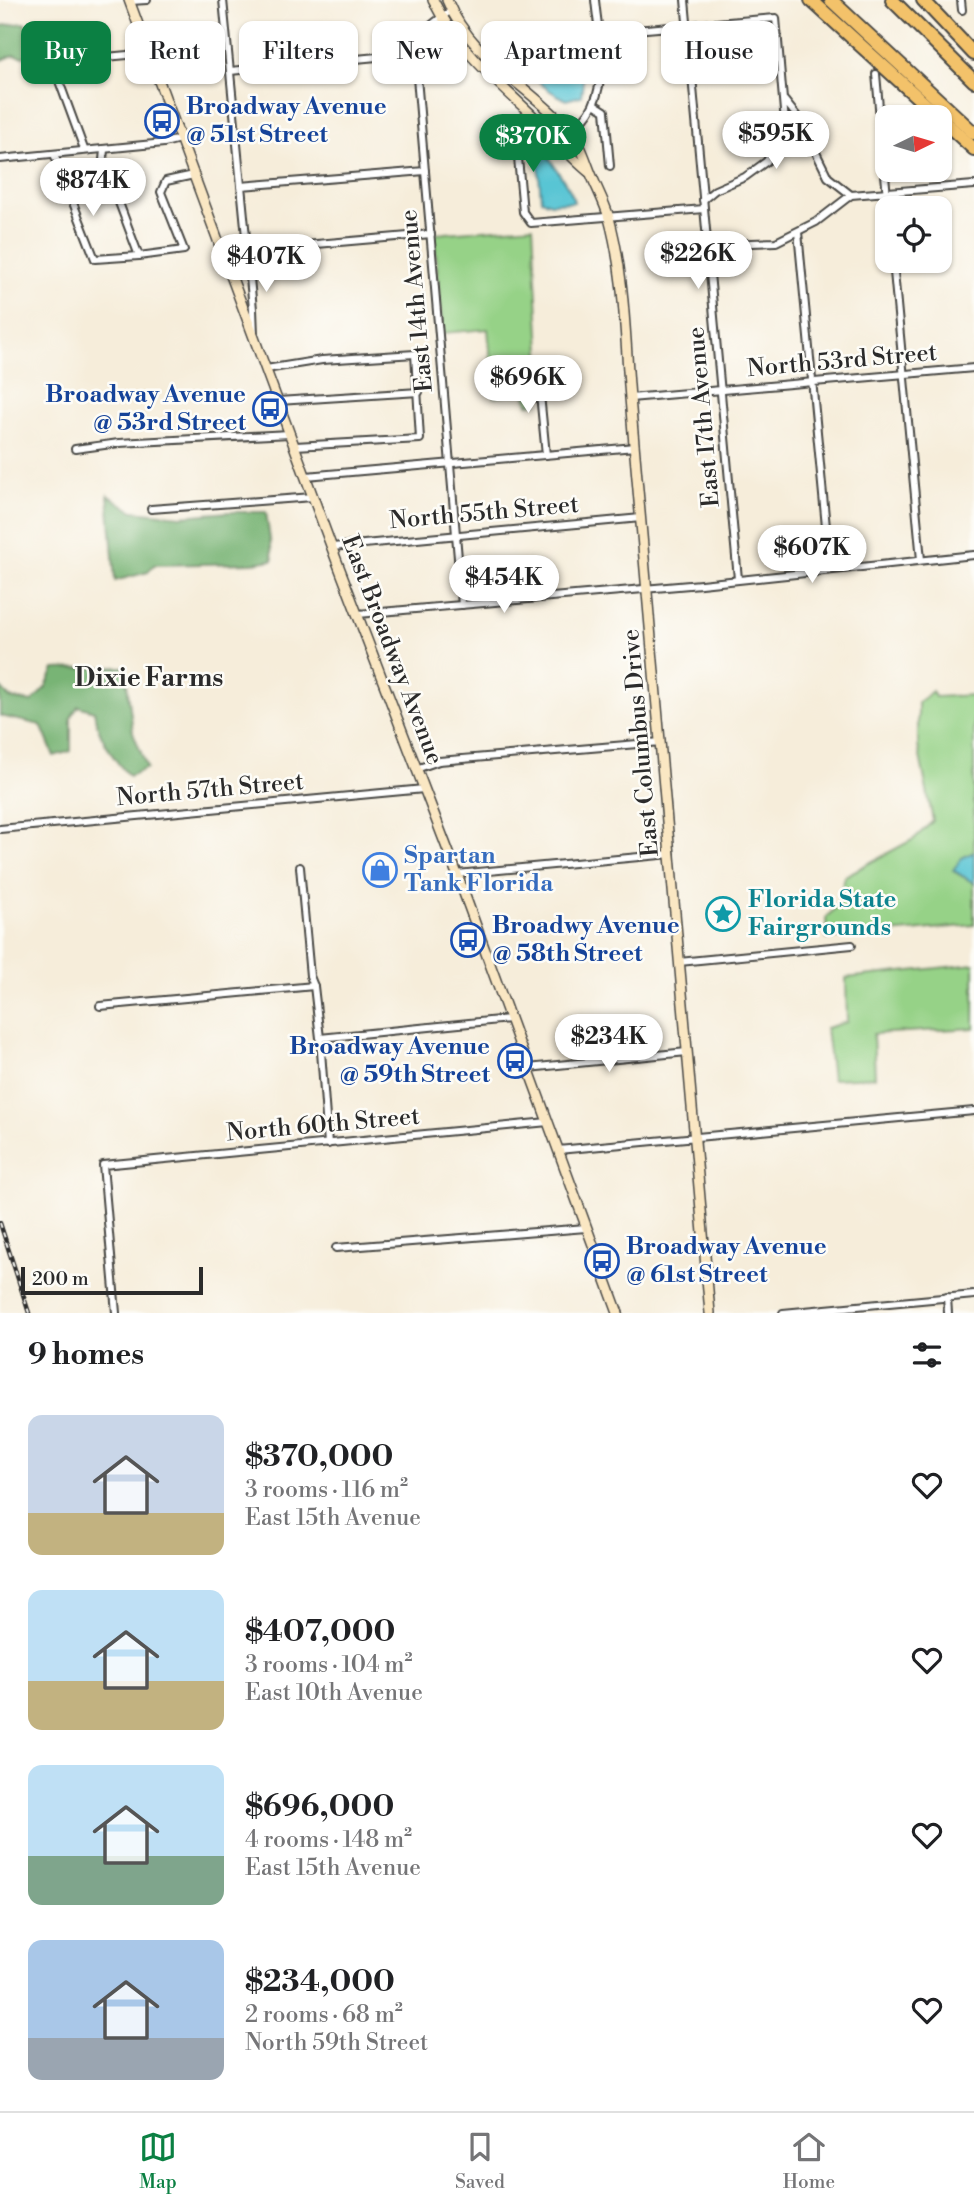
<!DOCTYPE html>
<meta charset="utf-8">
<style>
:root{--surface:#fff;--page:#f2f2f2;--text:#202124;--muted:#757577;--line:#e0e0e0;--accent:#0b8043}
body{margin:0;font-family:"Libre Bodoni",serif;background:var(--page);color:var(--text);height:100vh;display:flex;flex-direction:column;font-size:26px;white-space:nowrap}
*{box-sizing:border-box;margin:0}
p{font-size:23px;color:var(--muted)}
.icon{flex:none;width:38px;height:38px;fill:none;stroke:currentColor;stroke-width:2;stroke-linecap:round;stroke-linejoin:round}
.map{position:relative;height:1313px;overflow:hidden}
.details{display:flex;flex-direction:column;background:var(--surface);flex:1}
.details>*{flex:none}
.guide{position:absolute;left:21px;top:21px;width:933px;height:63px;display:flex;gap:14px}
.needle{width:46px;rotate:85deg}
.tools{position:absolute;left:875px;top:105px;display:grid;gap:14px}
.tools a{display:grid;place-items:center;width:77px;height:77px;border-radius:14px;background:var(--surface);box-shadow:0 2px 5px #0004;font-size:35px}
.scale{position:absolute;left:21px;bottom:18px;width:182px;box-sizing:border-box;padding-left:7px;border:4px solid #2b2b2b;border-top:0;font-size:19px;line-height:24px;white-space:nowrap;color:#2b2b2b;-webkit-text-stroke:5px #fdfcf7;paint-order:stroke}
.price{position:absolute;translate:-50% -60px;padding:0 16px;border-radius:24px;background:#fff;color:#222;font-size:23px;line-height:46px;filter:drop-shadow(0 2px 4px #0008)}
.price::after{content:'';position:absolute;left:50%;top:42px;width:21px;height:16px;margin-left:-10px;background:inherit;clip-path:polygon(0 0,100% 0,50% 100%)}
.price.current{background:var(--accent);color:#fff}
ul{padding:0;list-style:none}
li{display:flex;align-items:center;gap:21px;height:175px;padding:0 28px}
li span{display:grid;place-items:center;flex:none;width:196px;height:140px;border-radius:14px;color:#555}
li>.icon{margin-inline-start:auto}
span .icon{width:84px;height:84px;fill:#fffc;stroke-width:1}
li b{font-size:30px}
h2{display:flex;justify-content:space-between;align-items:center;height:84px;padding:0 28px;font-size:30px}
.chip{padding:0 24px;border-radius:14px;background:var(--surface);box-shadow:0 2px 5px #0004;font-size:24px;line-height:63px}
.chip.current{background:var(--accent);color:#fff}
.menu{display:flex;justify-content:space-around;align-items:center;height:98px;border-top:2px solid var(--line);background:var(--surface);font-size:19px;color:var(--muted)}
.menu a{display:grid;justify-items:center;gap:4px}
.menu .current{color:var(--accent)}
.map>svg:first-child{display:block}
.green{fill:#96d287;stroke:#607e59;stroke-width:2}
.forest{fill:#78b474;stroke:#527050;stroke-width:2}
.water{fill:#59c5d4;stroke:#427880;stroke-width:2}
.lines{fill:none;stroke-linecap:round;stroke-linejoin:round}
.street-casing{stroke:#494845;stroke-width:10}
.secondary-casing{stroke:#494845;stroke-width:12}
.highway-casing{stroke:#494845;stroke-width:16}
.street{stroke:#fff;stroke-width:6}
.secondary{stroke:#fae7c3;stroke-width:9}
.highway{stroke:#f3c26a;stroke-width:12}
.rail-casing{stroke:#2b2b2b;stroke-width:4.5}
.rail{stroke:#fdfcf7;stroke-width:2;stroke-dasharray:5;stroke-linecap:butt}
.labels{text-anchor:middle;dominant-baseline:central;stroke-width:5;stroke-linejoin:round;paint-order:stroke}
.transit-label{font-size:24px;font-weight:bold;fill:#164399;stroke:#fdfcf7;text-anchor:start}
.street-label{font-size:24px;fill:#2b2b2b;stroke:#fdfcf7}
.shop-label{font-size:24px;font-weight:bold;fill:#366cbe;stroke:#fdfcf7;text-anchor:start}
.culture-label{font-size:24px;font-weight:bold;fill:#0d838f;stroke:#fdfcf7;text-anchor:start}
.neighbourhood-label{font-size:26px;font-weight:bold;fill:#2b2b2b;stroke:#fdfcf7}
</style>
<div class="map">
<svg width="974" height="1313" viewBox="0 0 974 1313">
<rect width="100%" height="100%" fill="#fdfcf7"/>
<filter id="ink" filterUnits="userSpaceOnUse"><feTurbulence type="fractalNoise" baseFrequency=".0143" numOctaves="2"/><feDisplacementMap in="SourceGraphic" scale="14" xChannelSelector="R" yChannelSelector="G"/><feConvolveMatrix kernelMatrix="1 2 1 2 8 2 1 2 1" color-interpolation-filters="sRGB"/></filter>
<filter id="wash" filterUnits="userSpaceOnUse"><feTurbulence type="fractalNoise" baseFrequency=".00686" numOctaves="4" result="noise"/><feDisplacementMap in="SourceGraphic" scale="28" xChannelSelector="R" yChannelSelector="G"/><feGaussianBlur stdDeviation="1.57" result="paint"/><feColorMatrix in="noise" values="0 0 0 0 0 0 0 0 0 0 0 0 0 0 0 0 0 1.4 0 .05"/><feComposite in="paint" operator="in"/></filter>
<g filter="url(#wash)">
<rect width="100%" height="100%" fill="#f6edda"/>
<g class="green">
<path d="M533 226 541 370 534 371 537 403 528 404 525 393 494 397 488 329 443 333 434 234Z"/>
<path d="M932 691 935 697 974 695V852L962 858 955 872 974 883V925L827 939 826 918 838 905 845 876 914 839 933 821 918 746V703Z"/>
<path d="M974 964V1028L873 1034 875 1077 832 1079 826 1028 847 1022 846 978Z"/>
</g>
<g class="forest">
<path d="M24 23 32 32 35 47 24 57 14 55 0 61V26Z"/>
<path d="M108 495 133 511 181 516 229 512H266L273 560 253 563 154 565 148 572 115 581Z"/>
<path d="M125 667 133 732 147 768 129 776C113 759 97 734 94 711L78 706 71 718V751L54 756 41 725 0 716V687L10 698 32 702 46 687 54 669Z"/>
</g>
<g class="water">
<path d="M548 55H566L580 59 583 82 581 96 566 100C547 90 532 81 527 59Z"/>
<path d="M545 151 571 192 574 202 551 203 541 200 538 161Z"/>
<path d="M974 852V883L953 870 962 858Z"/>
</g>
</g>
<g filter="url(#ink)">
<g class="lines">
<g class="street-casing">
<g id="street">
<path d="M223 0 253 309 254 335"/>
<path d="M685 0 738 579"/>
<path d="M961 0 962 10"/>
<path d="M130 1 147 0"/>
<path d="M451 10C437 22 415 32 415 54L462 605"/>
<path d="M518 40 776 18 785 123 767 161 745 177 715 190 703 200"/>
<path d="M230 71 398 55"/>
<path d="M876 74 888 208"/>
<path d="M785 101 800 120 828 177 851 195"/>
<path d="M594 104 605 111 610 166"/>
<path d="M519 133 517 147 523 212 531 223 704 209"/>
<path d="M561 143C572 131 586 120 593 105 608 74 598 32 595 0"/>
<path d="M84 149 52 62 149 53"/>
<path d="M104 150 103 160 139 256"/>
<path d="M54 154 95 259 139 256 184 250 161 192 166 181 194 175"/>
<path d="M0 159 164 143 180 139"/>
<path d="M241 186 425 171"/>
<path d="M798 232 830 569"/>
<path d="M707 239 725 244 776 242 816 222 851 195 974 185"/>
<path d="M224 256 248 250 431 234"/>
<path d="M893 261 921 560"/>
<path d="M266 369 322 360 415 354 420 439 295 446"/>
<path d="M538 374 546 455"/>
<path d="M630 398 974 368"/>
<path d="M278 401 419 392"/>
<path d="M75 449 119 443 290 434"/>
<path d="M306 476 635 447"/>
<path d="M151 509 313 497"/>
<path d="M332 547 641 518"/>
<path d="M358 614 701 584 974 555"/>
<path d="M416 769 439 761 661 742"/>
<path d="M0 829 424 789"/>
<path d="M300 867 310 976 314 986 320 1038 328 1144"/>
<path d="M457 874 671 854"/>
<path d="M679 962 852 945"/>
<path d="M100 1006 314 986"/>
<path d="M320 1038 509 1019"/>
<path d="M528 1068 687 1052"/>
<path d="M558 1150 974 1111"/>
<path d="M336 1248 586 1228"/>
<path d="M947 1297 948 1313"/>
<path d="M116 1313 103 1165 548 1122"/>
<path d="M783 1313 974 1295"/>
</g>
</g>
<g class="secondary-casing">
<g id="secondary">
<path d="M129 0 336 559 457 874 618 1313"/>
<path d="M433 0C457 49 497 81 535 118 553 136 569 156 589 172"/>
<path d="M447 0C470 58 531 87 570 131 581 144 585 159 591 174 597 189 605 203 609 218 625 276 625 339 630 398L710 1313"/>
</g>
</g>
<g class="highway-casing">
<g id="highway">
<path d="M811 0 939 117"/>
<path d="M831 0 974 133"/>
<path d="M892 0 974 81"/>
<path d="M923 0 974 54"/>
<path d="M940 118 974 149"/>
</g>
</g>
<use href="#street" class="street"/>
<use href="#secondary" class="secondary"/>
<use href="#highway" class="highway"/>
<g class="rail-casing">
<path id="rail" d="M0 1223 29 1313"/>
</g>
<use href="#rail" class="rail"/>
</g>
</g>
<defs>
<g id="bus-ring" transform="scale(1.75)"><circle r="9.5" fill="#fdfcf7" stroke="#1a4fb4" stroke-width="1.5"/><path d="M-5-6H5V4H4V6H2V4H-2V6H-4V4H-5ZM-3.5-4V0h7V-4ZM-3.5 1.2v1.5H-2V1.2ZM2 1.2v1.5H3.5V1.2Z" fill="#1a4fb4"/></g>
<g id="shop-ring" transform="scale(1.75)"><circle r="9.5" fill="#fdfcf7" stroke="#3f7fe0" stroke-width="1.5"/><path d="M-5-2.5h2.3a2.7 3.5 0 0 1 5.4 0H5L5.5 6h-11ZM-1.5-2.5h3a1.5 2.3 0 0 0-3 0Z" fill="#3f7fe0"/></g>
<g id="sight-ring" transform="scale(1.75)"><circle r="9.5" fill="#fdfcf7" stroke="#0f9aa8" stroke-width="1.5"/><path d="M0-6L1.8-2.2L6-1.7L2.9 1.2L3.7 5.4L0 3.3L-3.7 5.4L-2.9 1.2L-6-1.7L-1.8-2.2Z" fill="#0f9aa8"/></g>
</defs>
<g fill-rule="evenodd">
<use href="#bus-ring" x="162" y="121"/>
<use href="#bus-ring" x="270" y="409"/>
<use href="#shop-ring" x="380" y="870"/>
<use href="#sight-ring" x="723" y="914"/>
<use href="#bus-ring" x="468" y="940"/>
<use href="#bus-ring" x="515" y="1061"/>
<use href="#bus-ring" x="602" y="1261"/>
</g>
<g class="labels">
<g class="transit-label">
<text x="186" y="107">Broadway Avenue<tspan x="186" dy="28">@ 51st Street</tspan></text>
<text x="246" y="395" text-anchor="end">Broadway Avenue<tspan x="246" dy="28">@ 53rd Street</tspan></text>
<text x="492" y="926">Broadwy Avenue<tspan x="492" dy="28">@ 58th Street</tspan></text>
<text x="490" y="1047" text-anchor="end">Broadway Avenue<tspan x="490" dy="28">@ 59th Street</tspan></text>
<text x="626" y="1247">Broadway Avenue<tspan x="626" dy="28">@ 61st Street</tspan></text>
</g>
<g class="street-label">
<text transform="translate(417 301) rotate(-95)">East 14th Avenue</text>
<text transform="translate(842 361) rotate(-5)">North 53rd Street</text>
<text transform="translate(704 417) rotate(-95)">East 17th Avenue</text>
<text transform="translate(484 513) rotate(-5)">North 55th Street</text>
<text transform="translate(392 650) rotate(69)">East Broadway Avenue</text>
<text transform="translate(641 743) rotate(-95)">East Columbus Drive</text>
<text transform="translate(210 790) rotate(-5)">North 57th Street</text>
<text transform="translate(323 1125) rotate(-5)">North 60th Street</text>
</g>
<g class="shop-label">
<text x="404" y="856">Spartan<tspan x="404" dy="28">Tank Florida</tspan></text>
</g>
<g class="culture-label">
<text x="748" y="900">Florida State<tspan x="748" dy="28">Fairgrounds</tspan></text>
</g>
<g class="neighbourhood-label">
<text x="149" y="678">Dixie Farms</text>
</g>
</g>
</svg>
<div class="tools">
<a><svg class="needle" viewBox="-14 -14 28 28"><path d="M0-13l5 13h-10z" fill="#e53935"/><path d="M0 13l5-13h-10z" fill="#757577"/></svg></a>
<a><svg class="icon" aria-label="locate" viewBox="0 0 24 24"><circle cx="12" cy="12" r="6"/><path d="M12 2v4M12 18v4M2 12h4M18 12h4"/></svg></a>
</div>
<div class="scale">200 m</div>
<b class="price" style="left:776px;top:171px">$595K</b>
<b class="price current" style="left:533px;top:174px">$370K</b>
<b class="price" style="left:93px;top:218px">$874K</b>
<b class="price" style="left:698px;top:291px">$226K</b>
<b class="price" style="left:266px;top:294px">$407K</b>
<b class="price" style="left:528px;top:415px">$696K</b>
<b class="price" style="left:812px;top:585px">$607K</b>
<b class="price" style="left:504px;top:615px">$454K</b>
<b class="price" style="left:609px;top:1074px">$234K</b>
<div class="guide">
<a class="chip current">Buy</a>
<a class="chip">Rent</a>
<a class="chip">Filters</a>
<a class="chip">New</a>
<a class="chip">Apartment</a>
<a class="chip">House</a>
</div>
</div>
<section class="details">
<h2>9 homes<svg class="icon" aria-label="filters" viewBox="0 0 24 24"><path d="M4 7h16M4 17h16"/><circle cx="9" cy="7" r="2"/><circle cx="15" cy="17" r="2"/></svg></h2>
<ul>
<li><span style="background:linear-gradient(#c9d6e8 70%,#c2b280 0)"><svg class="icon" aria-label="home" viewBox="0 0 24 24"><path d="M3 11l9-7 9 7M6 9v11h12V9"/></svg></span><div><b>$370,000</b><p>3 rooms · 116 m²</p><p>East 15th Avenue</p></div><svg class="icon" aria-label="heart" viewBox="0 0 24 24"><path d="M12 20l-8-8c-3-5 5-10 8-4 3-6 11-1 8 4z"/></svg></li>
<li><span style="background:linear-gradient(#bfe0f5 65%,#c2b280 0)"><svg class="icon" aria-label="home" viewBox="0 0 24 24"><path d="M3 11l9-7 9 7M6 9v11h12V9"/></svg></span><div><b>$407,000</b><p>3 rooms · 104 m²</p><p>East 10th Avenue</p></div><svg class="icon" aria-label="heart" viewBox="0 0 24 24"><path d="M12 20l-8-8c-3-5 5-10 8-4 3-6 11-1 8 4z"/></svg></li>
<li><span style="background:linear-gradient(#bfe0f5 65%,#7fa58c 0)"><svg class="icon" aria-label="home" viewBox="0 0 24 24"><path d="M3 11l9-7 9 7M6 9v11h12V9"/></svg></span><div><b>$696,000</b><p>4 rooms · 148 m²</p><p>East 15th Avenue</p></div><svg class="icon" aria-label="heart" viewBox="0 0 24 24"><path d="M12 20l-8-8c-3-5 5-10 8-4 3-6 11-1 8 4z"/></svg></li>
<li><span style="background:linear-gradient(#a9c7e8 70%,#9aa5b1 0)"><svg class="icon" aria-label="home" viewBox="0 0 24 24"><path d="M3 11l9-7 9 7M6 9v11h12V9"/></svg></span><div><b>$234,000</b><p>2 rooms · 68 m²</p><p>North 59th Street</p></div><svg class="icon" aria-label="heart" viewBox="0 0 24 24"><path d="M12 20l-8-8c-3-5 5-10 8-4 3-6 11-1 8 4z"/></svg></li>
</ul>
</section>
<nav class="menu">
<a class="current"><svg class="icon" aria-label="map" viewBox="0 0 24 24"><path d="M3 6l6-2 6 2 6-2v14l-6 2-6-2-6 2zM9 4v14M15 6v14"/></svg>Map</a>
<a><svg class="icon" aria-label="saved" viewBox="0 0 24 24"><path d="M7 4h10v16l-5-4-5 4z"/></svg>Saved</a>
<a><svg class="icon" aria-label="home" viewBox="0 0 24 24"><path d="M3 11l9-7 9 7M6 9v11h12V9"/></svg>Home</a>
</nav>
